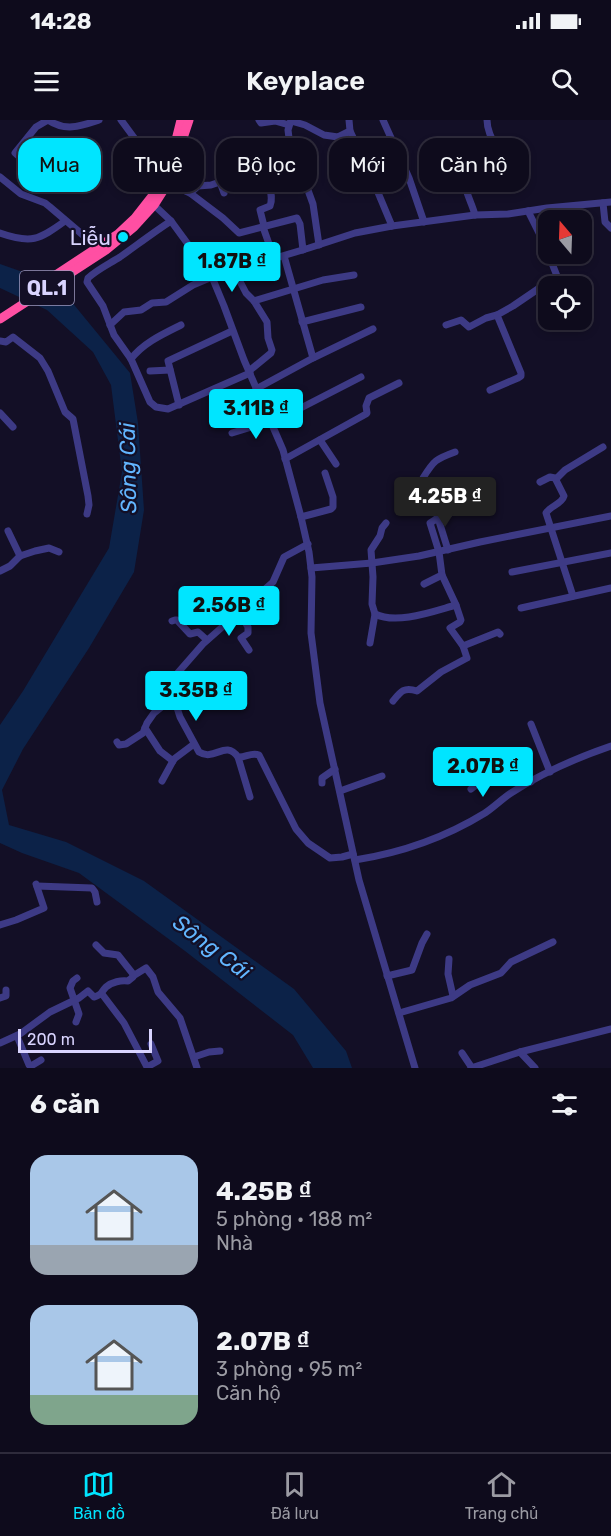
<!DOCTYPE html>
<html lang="vi">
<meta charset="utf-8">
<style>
:root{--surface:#0e0b1c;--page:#1c1929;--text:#f1f3f6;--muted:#9b9ba3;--line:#2e2b3b;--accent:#00e5ff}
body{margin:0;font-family:Rubik,sans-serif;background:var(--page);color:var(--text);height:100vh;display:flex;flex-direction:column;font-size:22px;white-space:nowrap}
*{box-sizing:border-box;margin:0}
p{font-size:20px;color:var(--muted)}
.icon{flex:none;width:33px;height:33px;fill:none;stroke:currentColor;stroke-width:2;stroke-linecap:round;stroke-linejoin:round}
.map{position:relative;height:948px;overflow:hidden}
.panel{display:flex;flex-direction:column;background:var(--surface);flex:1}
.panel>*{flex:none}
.guide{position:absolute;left:18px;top:18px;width:576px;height:54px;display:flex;gap:12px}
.needle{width:39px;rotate:341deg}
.buttons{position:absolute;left:538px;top:90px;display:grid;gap:12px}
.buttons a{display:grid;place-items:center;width:54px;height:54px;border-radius:12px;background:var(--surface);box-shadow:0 3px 9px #0003,0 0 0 2px var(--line);font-size:30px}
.scale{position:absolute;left:18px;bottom:15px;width:134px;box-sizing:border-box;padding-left:6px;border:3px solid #d9d4ff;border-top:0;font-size:16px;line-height:21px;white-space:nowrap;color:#d9d4ff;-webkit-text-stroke:4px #130f26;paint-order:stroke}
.price{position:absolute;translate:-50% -51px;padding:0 14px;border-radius:6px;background:var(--accent);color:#111;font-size:20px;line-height:39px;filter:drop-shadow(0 2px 3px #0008)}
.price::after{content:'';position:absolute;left:50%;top:36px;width:18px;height:14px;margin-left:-9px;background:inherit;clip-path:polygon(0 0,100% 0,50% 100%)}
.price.on{background:#222;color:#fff}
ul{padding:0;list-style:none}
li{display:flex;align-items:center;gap:18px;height:150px;padding:0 30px}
li span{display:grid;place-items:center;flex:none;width:168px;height:120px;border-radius:18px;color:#555}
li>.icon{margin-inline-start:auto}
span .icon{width:72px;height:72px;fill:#fffc;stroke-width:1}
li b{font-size:26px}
h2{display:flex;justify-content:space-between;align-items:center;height:72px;padding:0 30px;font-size:26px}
.tag{padding:0 21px;border-radius:18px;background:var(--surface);box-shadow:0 3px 9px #0003,0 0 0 2px var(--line);font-size:21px;line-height:54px}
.tag.on{background:var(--accent);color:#111}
.status{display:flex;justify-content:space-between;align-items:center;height:42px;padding:0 30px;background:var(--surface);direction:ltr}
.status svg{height:16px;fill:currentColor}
header{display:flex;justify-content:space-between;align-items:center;height:78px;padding:0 30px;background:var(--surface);font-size:27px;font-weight:600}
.dock{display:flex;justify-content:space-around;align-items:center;height:84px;border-top:2px solid var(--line);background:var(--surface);font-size:16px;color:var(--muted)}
.dock a{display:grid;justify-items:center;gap:3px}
.dock .on{color:var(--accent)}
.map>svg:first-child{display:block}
.water{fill:#0c2248}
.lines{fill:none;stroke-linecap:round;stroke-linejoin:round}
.minor{stroke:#3d3a85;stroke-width:7}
.highway{stroke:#ff4fa3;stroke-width:9}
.poi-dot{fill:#00e5ff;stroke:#130f26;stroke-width:2}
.labels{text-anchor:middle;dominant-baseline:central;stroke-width:4.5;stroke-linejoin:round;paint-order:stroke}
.shield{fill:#130f26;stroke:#9e99be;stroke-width:1.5}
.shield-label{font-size:20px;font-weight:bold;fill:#d9d4ff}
.poi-label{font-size:21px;fill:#d9d4ff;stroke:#130f26;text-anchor:end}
.water-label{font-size:22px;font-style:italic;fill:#62b6ff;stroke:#130f26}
</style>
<div class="status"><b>14:28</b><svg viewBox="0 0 49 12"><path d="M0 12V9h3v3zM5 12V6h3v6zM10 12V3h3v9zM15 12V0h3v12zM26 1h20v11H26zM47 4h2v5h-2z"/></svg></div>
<header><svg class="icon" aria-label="menu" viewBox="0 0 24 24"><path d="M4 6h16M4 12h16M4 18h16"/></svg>Keyplace<svg class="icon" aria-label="search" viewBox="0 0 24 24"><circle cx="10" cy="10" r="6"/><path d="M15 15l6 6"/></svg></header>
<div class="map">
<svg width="611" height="948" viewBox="0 0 611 948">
<rect width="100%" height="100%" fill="#130f26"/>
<path class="water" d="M0 144 57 164 130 253 138 303 144 390 134 452 89 528 23 629 2 670 9 705 66 722 144 761 294 869 346 931 352 948H313L293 915 185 831 79 753 22 733 0 723V605L23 571 109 428 122 352 111 265 93 232 47 190 0 168Z"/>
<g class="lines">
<g class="minor">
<path d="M121 0 163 57"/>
<path d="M259 0 261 3 275 1 289 5"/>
<path d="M291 0 288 10 289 18 313 84 319 125"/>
<path d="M383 0 409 58 424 102"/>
<path d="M291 1 305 5 324 15 338 17 350 11 349 0"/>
<path d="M350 11 369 51 392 106"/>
<path d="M0 57 21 74 45 83 50 87 97 127"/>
<path d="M168 63 190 73 223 98 239 113 297 98 300 104 303 130"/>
<path d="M53 67 15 33 36 7 48 0C66 12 81 6 99 0"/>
<path d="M190 73 198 66 211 65 220 62 224 73"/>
<path d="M603 83 605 102 611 108"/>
<path d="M154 85 171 101 212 157 224 186 244 240 283 330 301 397 309 432 312 457 311 513 320 583 359 760 415 948"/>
<path d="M475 95C472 83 465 72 464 60L503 42C499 28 487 16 487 0"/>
<path d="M171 101C154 112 137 125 120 137 109 144 98 149 88 158L87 162 103 186 114 215 131 239 150 282 156 287 168 289 250 253"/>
<path d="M264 106 260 90 270 86C275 73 265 63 269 51"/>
<path d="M263 107 274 138"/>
<path d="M0 113C31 124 39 120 65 101"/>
<path d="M284 136 313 238"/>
<path d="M234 150 246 173 254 181 267 202 268 218 272 230 271 233 249 251"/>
<path d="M254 181 323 160 354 155"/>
<path d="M302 202 361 187"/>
<path d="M110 205 124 192 141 190 152 183 166 182 193 165 212 157 309 128 355 113 392 106 475 95 508 94 547 88 611 82"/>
<path d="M446 205 461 200 469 207 486 198 497 195"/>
<path d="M0 221 6 222 13 217 40 238 48 251 65 292 73 299 88 376 89 385 87 394"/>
<path d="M131 239C143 223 163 214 181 205"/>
<path d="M150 251 170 250"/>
<path d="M256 269 313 238 373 209"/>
<path d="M490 270 518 258 521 256V253L497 195 513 186 557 156 544 123 528 91"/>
<path d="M179 285 168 241 232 211"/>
<path d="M0 293 13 307"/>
<path d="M273 304 285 300 293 292 361 257"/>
<path d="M232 313 271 301"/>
<path d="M320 320 336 344"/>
<path d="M285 339 366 294 367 293 366 286 369 278 399 263"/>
<path d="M556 359 565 350 603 327"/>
<path d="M540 362 550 357 555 358 564 376C562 384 550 386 546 393L573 476"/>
<path d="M453 388 463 385 465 381 466 369"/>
<path d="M301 397 331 389 333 387V377L325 353"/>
<path d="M386 403 382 408 380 416 371 430 373 457 372 484 375 494C397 505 434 491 456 485"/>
<path d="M8 411 20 436"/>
<path d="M308 424 284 437 273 462 203 524 175 556 170 566 180 597 199 632C215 642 225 619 238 637 245 638 251 632 259 635L296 709 308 723 330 738 342 737 353 734"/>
<path d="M448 430 438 398 453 392 449 376"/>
<path d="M311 448 372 443 419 436 480 422 611 396"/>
<path d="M0 451 10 446 20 436 35 431 49 428 59 432"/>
<path d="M512 452 611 433"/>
<path d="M424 464 442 455 439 432 430 403 438 398 423 358C434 340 436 339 455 332"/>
<path d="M521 488 611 468"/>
<path d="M239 492 248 507V513L241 518 249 530"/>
<path d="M172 501 175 500H177L190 514 198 512 207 520"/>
<path d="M370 523 375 494"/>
<path d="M463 526 498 512 500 514"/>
<path d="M393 581C401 571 404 567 417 571L441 552 467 538 463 526 450 508 460 502 461 500 456 485 442 455"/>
<path d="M531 604 550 652"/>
<path d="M145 608 160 631 173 641"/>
<path d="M117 622 119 625 126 624 143 613 147 603 154 593 173 578"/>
<path d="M238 637 250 677"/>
<path d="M162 661 174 639 194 624"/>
<path d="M322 663V658L335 649"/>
<path d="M471 669 485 658 484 649 486 647 514 635 517 636 531 662"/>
<path d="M340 671 382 656"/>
<path d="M355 740C400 733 446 717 485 693 494 687 502 679 511 673 542 653 576 638 611 626"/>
<path d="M37 766 92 768 95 772 97 782"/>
<path d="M0 805 16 800 44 788 36 764"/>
<path d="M449 839 448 854 453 876"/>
<path d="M133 856 146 848 153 857 158 872 180 898 197 948"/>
<path d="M387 856 412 850 422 823 427 814"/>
<path d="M102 874 124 903 147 947 158 941 151 924"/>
<path d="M0 878 6 876V870"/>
<path d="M399 893 451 878 470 865 501 853 511 842 553 822"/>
<path d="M76 902 79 894 70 868 73 861 77 858"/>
<path d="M17 916 29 945 31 946 41 940"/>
<path d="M0 923 20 914 50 892 79 878 88 871 94 877C102 875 101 872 106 867 112 862 121 860 128 861L133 857V854L118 835 104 833 96 825"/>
<path d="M520 932 535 948"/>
<path d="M462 933 472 948"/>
<path d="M194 937 209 932 220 931"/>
<path d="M471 948 520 932 611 909"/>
</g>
<g class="highway">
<path d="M39 166 118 114 135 98 153 75 163 57 172 36 181 0"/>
<path d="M0 199 106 130 134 107 154 85 168 63 189 0"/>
</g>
</g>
<circle class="poi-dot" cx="123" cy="117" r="6"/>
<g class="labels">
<rect class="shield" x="20" y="151" width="54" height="34" rx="4.5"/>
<g class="shield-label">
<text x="47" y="168">QL.1</text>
</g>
<g class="poi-label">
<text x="111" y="117">Liễu</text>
</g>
<g class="water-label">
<text transform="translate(128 348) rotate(-91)">Sông Cái</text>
<text transform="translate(212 827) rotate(37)">Sông Cái</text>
</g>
</g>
</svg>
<div class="buttons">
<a><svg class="needle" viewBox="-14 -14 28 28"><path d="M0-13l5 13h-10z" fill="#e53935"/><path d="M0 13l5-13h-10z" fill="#9b9ba3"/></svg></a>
<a><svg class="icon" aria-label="locate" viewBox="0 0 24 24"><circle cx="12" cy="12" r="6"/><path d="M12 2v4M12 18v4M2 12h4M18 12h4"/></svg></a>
</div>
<div class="scale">200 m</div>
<b class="price" style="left:232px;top:173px">1.87B ₫</b>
<b class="price" style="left:256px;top:320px">3.11B ₫</b>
<b class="price on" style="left:445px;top:408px">4.25B ₫</b>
<b class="price" style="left:229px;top:517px">2.56B ₫</b>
<b class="price" style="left:196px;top:602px">3.35B ₫</b>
<b class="price" style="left:483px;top:678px">2.07B ₫</b>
<div class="guide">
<a class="tag on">Mua</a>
<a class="tag">Thuê</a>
<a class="tag">Bộ lọc</a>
<a class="tag">Mới</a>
<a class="tag">Căn hộ</a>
</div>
</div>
<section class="panel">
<h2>6 căn<svg class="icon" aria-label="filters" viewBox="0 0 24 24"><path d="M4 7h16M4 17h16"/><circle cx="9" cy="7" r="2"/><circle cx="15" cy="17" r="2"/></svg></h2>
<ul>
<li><span style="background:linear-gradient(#a9c7e8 75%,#9aa5b1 0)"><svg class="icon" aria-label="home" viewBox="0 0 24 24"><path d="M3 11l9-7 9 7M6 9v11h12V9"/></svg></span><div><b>4.25B ₫</b><p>5 phòng · 188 m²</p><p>Nhà</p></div></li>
<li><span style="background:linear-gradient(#a9c7e8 75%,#7fa58c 0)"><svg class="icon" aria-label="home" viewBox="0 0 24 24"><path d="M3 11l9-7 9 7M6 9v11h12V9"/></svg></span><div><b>2.07B ₫</b><p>3 phòng · 95 m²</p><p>Căn hộ</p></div></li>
</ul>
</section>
<nav class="dock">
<a class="on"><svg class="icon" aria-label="map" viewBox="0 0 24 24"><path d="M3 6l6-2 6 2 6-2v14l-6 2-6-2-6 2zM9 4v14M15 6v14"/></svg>Bản đồ</a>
<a><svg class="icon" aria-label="saved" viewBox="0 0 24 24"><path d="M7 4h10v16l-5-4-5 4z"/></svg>Đã lưu</a>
<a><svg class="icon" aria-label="home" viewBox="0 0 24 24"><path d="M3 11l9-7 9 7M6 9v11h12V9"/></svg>Trang chủ</a>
</nav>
